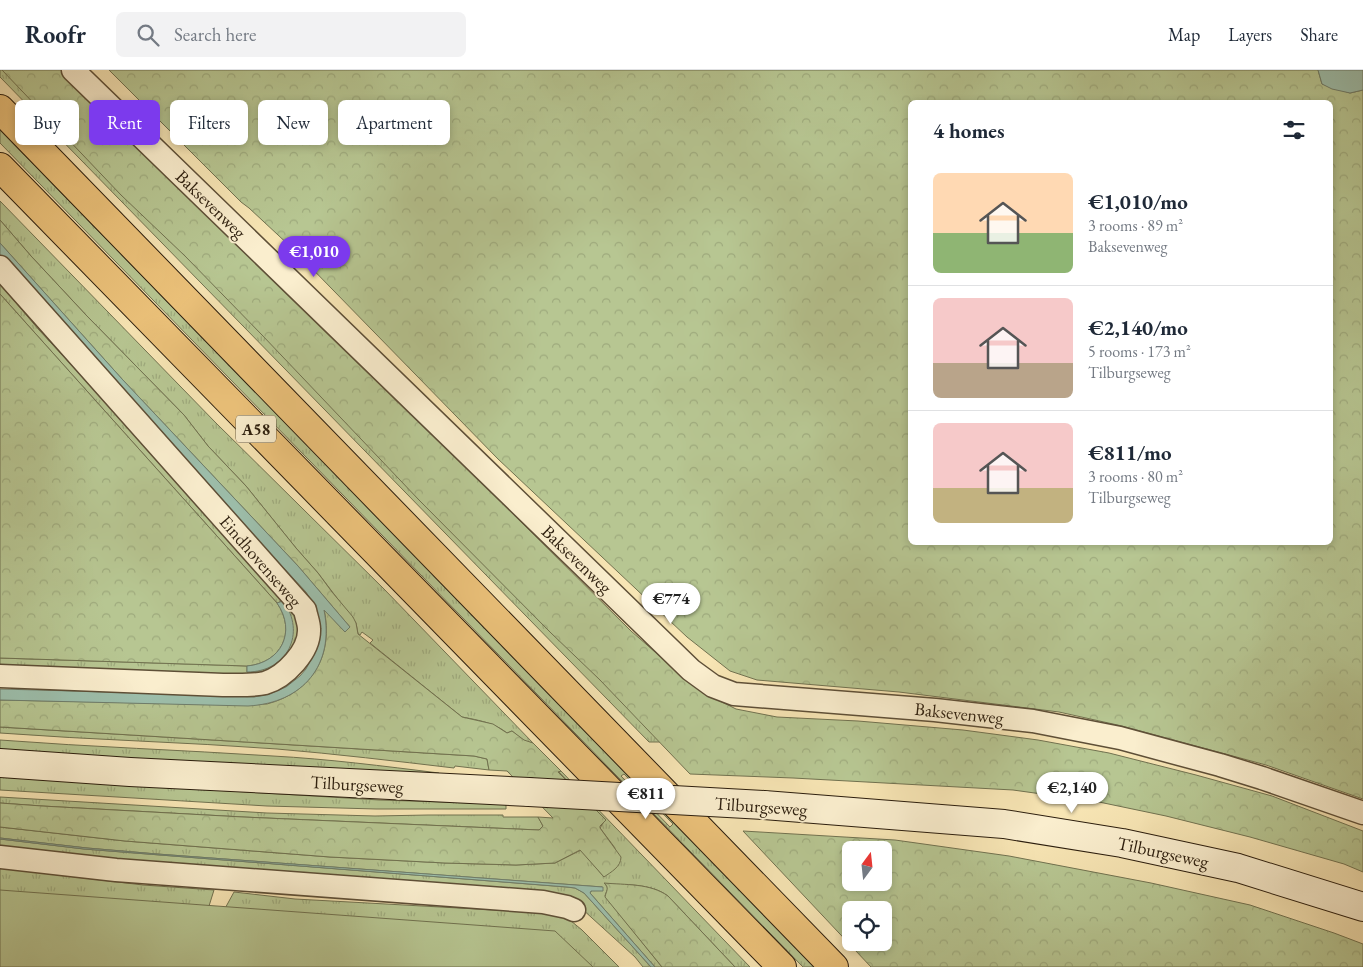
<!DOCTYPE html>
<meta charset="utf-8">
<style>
:root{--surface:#fff;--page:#f2f2f3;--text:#1f2937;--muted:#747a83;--line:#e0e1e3;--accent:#7c3aed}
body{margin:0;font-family:"EB Garamond",serif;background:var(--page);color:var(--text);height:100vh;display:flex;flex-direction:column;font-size:19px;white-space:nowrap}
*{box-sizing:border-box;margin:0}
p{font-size:16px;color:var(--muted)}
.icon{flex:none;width:28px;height:28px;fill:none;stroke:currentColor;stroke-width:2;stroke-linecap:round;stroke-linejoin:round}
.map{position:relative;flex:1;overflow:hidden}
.drawer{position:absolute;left:908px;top:30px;width:425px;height:445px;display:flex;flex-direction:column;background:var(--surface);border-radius:8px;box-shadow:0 2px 8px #0003}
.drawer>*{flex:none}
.top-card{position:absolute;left:15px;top:30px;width:475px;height:45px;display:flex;gap:10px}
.needle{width:32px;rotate:15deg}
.tools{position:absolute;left:842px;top:771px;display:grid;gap:10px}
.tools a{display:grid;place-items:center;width:50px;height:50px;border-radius:8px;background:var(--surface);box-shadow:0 2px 8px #0003;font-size:25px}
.price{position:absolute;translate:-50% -42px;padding:0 11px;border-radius:18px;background:#fff;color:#222;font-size:16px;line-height:32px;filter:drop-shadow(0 1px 2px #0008)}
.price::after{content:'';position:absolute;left:50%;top:30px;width:15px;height:11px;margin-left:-8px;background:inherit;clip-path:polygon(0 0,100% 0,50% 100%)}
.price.active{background:var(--accent);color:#fff}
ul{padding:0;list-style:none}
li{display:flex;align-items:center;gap:15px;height:125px;padding:0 25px}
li+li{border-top:1px solid var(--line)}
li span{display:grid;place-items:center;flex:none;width:140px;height:100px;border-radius:8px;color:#555}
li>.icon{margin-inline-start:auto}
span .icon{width:60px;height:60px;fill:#fffc;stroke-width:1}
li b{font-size:21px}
h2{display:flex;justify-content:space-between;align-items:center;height:60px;padding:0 25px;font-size:21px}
.pill{padding:0 18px;border-radius:8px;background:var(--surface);box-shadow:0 2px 8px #0003;font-size:18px;line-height:45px}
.pill.active{background:var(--accent);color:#fff}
header{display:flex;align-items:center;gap:30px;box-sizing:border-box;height:70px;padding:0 25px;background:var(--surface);border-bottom:1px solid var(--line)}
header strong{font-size:24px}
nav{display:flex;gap:28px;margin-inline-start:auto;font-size:18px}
.search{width:350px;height:45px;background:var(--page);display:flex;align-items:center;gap:12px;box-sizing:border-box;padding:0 18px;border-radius:8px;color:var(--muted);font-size:19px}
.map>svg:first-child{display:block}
.grass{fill:url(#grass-tufts);stroke:#717250;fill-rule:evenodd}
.forest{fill:url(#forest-crowns);stroke:#717250;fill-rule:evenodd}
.park{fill:#b7c692;stroke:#717250}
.water{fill:#9dbfac;stroke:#6f7e6c}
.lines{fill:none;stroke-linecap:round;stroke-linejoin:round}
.street-casing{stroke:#5e4f37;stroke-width:25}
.secondary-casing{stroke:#2b1d0d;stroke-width:30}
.highway-casing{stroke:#2b1d0d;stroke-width:30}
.street{stroke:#faeece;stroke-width:22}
.secondary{stroke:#faeece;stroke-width:28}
.highway{stroke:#ecc27a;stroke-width:28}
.secondary-bridge-casing{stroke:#2b1d0d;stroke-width:30;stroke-linecap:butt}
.secondary-bridge{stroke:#faeece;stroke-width:28}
.labels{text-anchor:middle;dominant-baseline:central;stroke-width:4;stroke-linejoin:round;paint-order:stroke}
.shield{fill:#faeece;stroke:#695c47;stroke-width:1}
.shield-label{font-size:16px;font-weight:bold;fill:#2b1d0d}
.street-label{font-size:18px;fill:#2b1d0d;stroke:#faeece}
</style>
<header>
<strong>Roofr</strong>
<div class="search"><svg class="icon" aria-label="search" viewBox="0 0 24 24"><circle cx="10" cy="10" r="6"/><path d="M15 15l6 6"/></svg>Search here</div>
<nav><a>Map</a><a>Layers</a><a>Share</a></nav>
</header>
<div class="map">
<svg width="1363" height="897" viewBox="0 0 1363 897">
<defs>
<pattern id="grass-tufts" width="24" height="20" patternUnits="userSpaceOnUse" patternTransform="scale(1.25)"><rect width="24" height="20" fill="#b7c692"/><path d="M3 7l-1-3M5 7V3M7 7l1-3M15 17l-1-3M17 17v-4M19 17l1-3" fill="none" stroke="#9eaa7d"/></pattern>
<pattern id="forest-crowns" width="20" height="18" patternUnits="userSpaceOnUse" patternTransform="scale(1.25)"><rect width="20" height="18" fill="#b7c692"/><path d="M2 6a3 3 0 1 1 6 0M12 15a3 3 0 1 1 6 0" fill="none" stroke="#9eaa7d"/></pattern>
</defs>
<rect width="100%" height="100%" fill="#f7e5b4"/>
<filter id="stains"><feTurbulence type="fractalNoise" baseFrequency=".004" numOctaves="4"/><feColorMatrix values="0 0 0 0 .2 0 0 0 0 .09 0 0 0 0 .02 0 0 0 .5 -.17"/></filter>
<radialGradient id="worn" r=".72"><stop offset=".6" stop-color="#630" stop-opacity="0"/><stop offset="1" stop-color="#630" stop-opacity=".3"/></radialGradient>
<g class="grass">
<path d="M0 0H9L668 672H649L0 7Z"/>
<path d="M0 60 816 897H803L0 73ZM624 704 673 754 670 757 621 706Z"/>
<path d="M0 131 216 353 384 519 533 673 524 671 512 661 507 663C495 653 478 650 462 647L370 573 373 570 362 562 360 565 358 564 356 553 318 503 296 478 246 416 208 376 184 345 86 245 31 186 0 150Z"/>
<path d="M0 214 39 260 286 526 294 539 299 561 293 582 264 605 0 601V588L247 596V602L261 601 283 531 277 533 0 224Z"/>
<path d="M0 657 474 686 487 689 489 700 455 696 454 698C395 691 336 684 277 679 185 672 92 670 0 663Z"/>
<path d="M0 670C91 677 182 680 273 686 328 689 383 696 439 703V707L0 683Z"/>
<path d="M558 701H561L750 897H735L668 826C650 813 626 815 605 814 610 819 606 821 605 826L662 897H655L590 823 591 821 602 817 157 784 87 778 0 768V757L125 771 330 787 445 793 516 795 555 793 581 780 604 807 615 778 600 758 605 750Z"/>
<path d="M0 707 379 730 506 734V739H376L267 736 0 720Z"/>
<path d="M0 727 267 743 375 746 428 745H503V747H538L543 756 539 760 243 747 42 736 0 733Z"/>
<path d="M0 769 84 779 567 817 575 818 584 823 651 897H643L635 887 581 838 0 781Z"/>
<path d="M0 798 143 815 214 820 209 836 0 897Z"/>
<path d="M234 822 295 829 549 843 565 846 582 860 619 897H193Z"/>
</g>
<g class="forest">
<path d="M2 0H63L362 294 631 561 694 616 704 623 736 639 777 647 858 651 963 660 1038 670 1109 683 1196 705 1272 726 1363 761V802L1344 794 1250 767 1166 746 1099 732 1013 720 793 708 690 704 600 610 551 563 419 430 262 265 185 186 121 125Z"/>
<path d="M109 0H1318L1322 14 1350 23 1363 20V729L1266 695 1122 656 1059 642 899 622 757 610 730 601 687 567 498 389 292 178 249 138 241 132ZM910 32H1330V472H910Z"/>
<path d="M0 150 31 186 86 245 184 345 208 376 246 416 296 478 318 503 332 522 353 547 356 553 358 564 462 647 493 654 507 663 512 661 524 670 533 673 561 701 558 702 606 750 600 756V758L621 787C621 797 611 802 604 807L580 780 555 793 516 795 445 793 330 787 125 771 0 757V733L42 736 243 747 539 760 543 756 538 747 553 748 507 701 489 700 487 689 474 686 0 657V630L197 634H267C313 622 334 584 324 539L345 562 350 557 298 496 122 309 0 173Z"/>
<path d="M0 224 277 533C297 562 281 593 247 596L0 588Z"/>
<path d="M743 761 895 770 1009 786 1151 813 1250 835 1334 863 1363 874V897H871ZM851 780H884V812H851ZM851 840H884V872H851Z"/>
<path d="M604 813C625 815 650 813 668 826L735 897H662L605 827C606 821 610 818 604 813Z"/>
</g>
<path class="park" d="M0 820 555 861 593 897H0Z"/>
<g class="water">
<path d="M1318 0H1363V20L1350 23 1332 19 1322 14Z"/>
<path d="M0 173 122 309 298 496 350 557 345 562 324 540C335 595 303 633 248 636L0 630V619L219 625 254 627 269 624 286 617 300 606 306 599 314 583 311 530 306 522 63 260 0 190Z"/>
<path d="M283 531C307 563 287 602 247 602V596C281 593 297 562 277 533Z"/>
<path d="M0 768 87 778 157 784 603 817V821H591L590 823 655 897H651L584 823 575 818 567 817 84 779 0 769Z"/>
</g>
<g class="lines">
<g class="street-casing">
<g id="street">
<path d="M73 0 691 600 713 616 734 624 935 640 1033 651 1120 668 1220 695 1262 708 1363 743"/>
<path d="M0 197 305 540C306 546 309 553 309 559 310 581 285 607 265 613 252 616 236 615 223 615L0 606"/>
<path d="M0 787 116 800 543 832 567 837 574 840"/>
</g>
</g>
<g class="secondary-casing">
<g id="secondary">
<path d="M0 693 130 702 529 722"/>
<path d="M764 735 1004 754 1122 773 1238 798 1363 837"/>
</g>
</g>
<g class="highway-casing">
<g id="highway">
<path d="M0 39 834 897"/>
<path d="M0 97 782 897"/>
</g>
</g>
<use href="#street" class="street"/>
<use href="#secondary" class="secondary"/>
<use href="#highway" class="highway"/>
<g class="secondary-bridge-casing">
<path id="secondary-bridge" d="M529 722 764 735"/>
</g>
<use href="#secondary-bridge" class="secondary-bridge"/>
</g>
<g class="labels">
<rect class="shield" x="236" y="345.5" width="40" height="27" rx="4"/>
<g class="shield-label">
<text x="256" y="359">A58</text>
</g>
<g class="street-label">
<text transform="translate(211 134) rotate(44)">Baksevenweg</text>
<text transform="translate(577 489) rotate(44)">Baksevenweg</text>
<text transform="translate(261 491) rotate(49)">Eindhovenseweg</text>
<text transform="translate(959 643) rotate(6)">Baksevenweg</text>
<text transform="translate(357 714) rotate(3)">Tilburgseweg</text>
<text transform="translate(761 736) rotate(4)">Tilburgseweg</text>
<text transform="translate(1163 782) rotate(12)">Tilburgseweg</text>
</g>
</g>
<rect width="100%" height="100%" filter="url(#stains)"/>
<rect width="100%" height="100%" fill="url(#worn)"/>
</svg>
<div class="tools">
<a><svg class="needle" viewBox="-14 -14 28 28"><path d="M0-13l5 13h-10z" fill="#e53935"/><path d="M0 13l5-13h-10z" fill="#747a83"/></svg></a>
<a><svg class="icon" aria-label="locate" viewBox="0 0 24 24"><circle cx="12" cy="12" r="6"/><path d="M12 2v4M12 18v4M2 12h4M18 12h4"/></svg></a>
</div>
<b class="price active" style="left:314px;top:208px">€1,010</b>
<b class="price" style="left:671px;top:555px">€774</b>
<b class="price" style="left:1072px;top:744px">€2,140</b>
<b class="price" style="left:646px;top:750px">€811</b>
<div class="top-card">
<a class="pill">Buy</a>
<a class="pill active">Rent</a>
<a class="pill">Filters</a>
<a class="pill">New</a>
<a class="pill">Apartment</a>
</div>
<section class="drawer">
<h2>4 homes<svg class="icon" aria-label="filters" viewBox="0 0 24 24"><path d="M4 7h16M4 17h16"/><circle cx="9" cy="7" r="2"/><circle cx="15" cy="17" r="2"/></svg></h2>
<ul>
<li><span style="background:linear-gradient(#ffd9b3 60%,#8fb573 0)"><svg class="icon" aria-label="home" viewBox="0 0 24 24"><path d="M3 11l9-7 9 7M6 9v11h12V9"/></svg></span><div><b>€1,010/mo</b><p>3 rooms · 89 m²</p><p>Baksevenweg</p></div></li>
<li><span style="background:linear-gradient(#f6c9c9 65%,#b9a48a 0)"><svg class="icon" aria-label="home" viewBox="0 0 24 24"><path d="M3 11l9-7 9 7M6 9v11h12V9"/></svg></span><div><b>€2,140/mo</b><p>5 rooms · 173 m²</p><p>Tilburgseweg</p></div></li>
<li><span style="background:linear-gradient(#f6c9c9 65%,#c2b280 0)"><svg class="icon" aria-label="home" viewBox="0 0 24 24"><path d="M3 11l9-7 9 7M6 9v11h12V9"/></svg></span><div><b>€811/mo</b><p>3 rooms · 80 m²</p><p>Tilburgseweg</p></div></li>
</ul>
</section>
</div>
